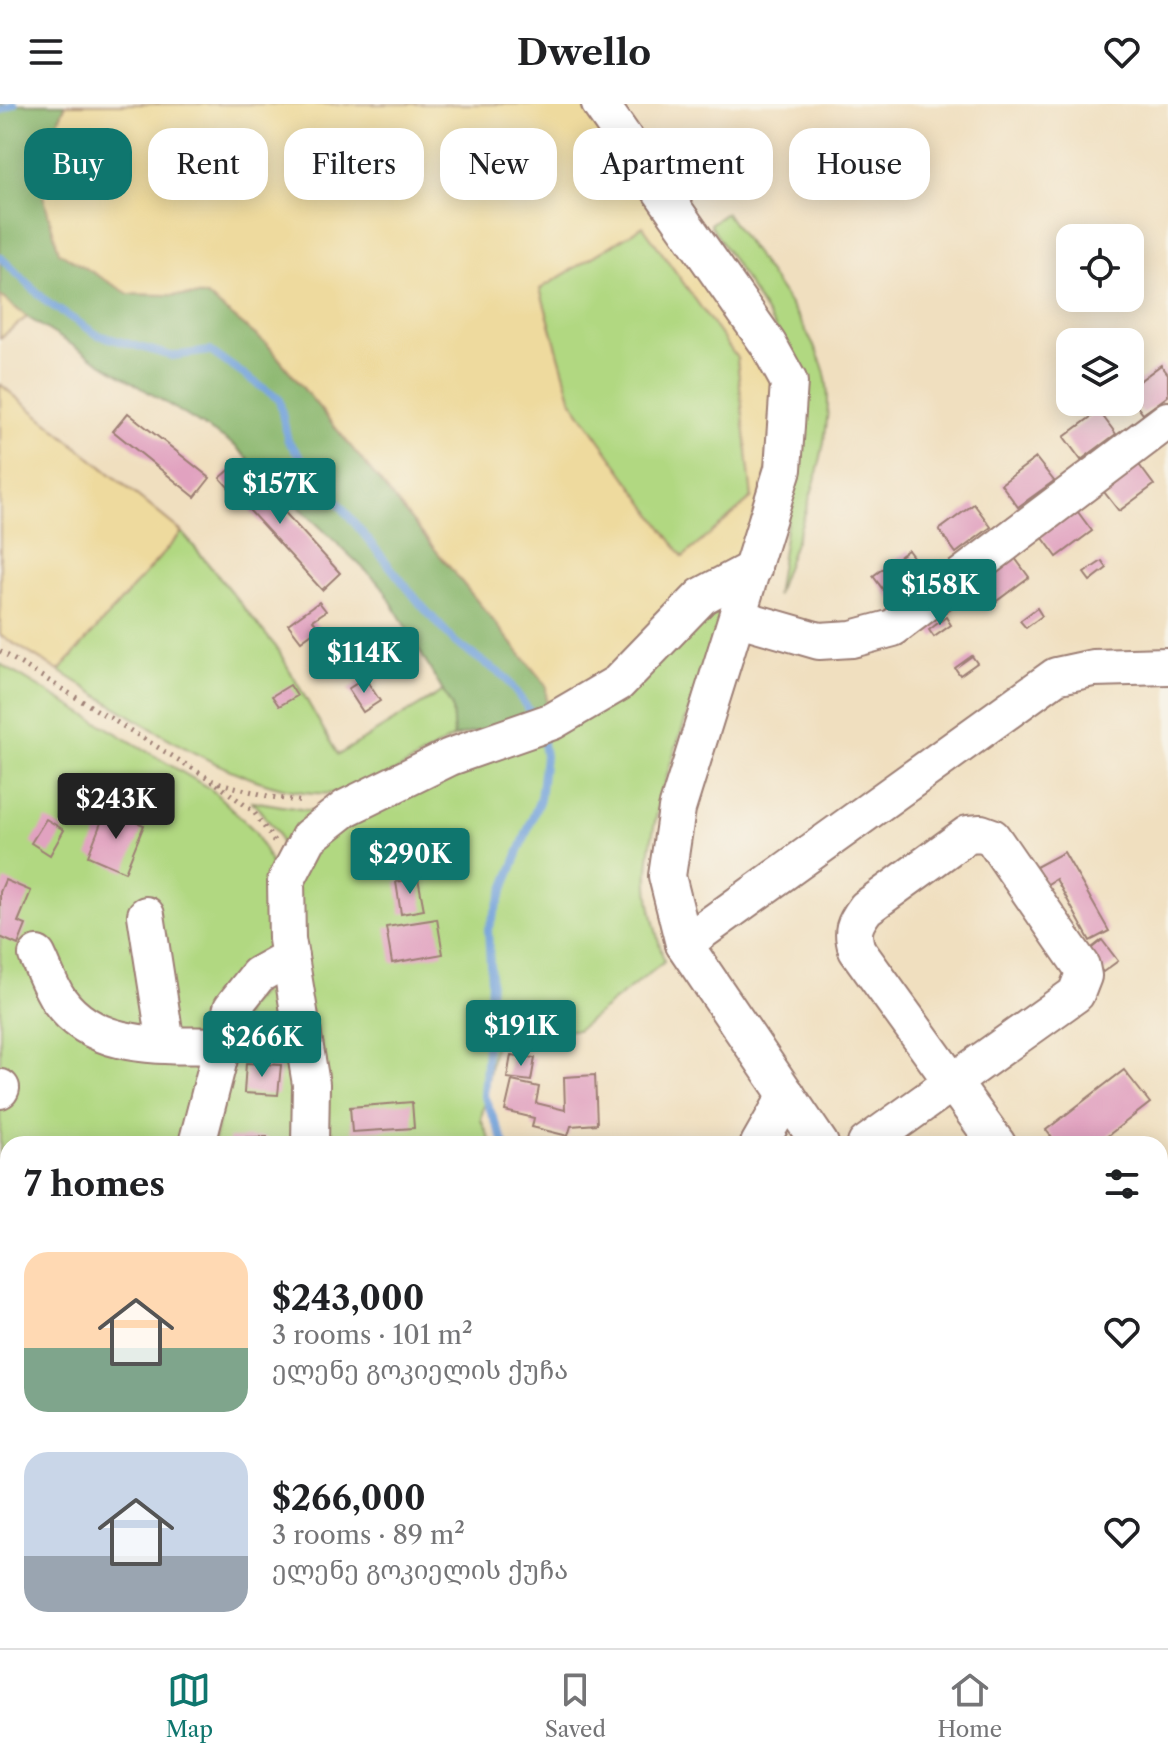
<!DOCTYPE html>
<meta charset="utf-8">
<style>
:root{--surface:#fff;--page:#f6f6f6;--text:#202124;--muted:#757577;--line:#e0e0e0;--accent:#0f766e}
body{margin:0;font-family:"Libre Caslon Text","Noto Serif Georgian",serif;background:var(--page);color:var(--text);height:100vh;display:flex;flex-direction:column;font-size:30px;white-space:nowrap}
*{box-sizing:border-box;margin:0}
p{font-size:26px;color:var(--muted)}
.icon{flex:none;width:44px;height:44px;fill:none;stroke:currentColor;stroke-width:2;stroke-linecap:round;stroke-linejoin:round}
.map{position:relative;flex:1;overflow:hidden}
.details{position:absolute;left:0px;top:1032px;width:1168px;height:512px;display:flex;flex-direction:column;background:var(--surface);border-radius:24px 24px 0 0;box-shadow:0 4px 20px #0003}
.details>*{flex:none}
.guide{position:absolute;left:24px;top:24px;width:1120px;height:72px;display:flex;gap:16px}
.tools{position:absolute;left:1056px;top:120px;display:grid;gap:16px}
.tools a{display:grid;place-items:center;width:88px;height:88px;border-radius:16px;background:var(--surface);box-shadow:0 4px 20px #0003;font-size:40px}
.price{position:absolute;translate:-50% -68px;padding:0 18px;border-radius:8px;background:var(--accent);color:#fff;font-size:26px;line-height:52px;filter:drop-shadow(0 2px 4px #0008)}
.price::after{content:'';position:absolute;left:50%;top:48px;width:24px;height:18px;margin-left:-12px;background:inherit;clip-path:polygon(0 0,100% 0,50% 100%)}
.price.current{background:#222;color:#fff}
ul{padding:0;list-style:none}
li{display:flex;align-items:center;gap:24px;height:200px;padding:0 24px}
li span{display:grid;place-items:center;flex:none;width:224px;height:160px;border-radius:24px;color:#555}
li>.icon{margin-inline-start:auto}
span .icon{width:96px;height:96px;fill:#fffc;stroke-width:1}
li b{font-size:34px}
h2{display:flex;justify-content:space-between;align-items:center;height:96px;padding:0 24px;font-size:34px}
.pill{padding:0 28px;border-radius:24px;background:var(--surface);box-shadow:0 4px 20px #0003;font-size:28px;line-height:72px}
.pill.current{background:var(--accent);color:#fff}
header{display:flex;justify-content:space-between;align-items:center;height:104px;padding:0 24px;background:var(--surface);font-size:36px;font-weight:700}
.dock{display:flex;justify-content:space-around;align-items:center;height:112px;border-top:2px solid var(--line);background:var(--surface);font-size:22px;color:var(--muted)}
.dock a{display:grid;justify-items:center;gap:4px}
.dock .current{color:var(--accent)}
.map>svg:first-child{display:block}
.green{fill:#b1d881;stroke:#7e7c56;stroke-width:2}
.forest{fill:#8cb86f;stroke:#6b6c4d;stroke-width:2}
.sand{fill:#eeda9e;stroke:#9c7c64;stroke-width:2;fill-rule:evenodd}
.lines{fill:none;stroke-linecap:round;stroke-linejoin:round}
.stream{stroke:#70a0da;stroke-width:8}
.building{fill:#e1a2c0}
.minor-casing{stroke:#9d7f75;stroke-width:40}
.path{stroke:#9d7f75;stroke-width:5;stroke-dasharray:2 6;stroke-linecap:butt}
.minor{stroke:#fff;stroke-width:36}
</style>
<header><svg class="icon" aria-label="menu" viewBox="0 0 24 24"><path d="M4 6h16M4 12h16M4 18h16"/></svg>Dwello<svg class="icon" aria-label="heart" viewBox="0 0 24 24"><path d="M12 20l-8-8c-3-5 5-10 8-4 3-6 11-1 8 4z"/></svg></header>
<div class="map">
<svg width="1168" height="1544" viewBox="0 0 1168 1544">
<rect width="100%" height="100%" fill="#f7f3e8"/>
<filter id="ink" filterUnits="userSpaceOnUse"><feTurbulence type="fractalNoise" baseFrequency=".0125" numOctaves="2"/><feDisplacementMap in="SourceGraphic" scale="16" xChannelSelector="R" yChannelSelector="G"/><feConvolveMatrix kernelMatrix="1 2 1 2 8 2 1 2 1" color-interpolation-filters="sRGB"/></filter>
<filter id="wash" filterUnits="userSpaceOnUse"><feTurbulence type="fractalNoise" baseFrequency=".006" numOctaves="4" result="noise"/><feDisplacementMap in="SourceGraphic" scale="32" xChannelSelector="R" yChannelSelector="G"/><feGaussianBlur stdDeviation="1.8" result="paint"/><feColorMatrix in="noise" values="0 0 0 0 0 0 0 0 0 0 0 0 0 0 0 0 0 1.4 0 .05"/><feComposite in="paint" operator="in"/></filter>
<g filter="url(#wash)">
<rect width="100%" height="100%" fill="#f0dfbf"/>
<g class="green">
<path d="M726 109C756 153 803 211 822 260 845 320 796 433 776 492L800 331 788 244 710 120Z"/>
<path d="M643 122 737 254 752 394 683 454 572 297 540 185Z"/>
<path d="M182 428 277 544 338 651 443 587 452 603 454 633C425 649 387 676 357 685 268 712 134 612 59 567Z"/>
<path d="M725 509C698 587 653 685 648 767 646 797 657 829 664 858L577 926H497L481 1016 492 1040H319L294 782 315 741 700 510Z"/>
<path d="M0 560 212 686 255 727 274 766 279 845 183 1040H8V1460L0 1472Z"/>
<path d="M252 697 330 710 287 761 278 729Z"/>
<path d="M284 868 299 1040H213L246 904Z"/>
<path d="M8 1499V1536H496L500 1544H0V1510Z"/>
</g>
<path class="forest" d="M0 0H66L36 66 129 190 207 192 268 241 546 581 547 610 454 633 452 603 382 482 234 341 27 213 0 192Z"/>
<g class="sand">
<path d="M66 0H582L770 267 782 316 743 450 616 566 547 610 546 581 268 241 207 192 129 190 59 148 36 66ZM643 122 737 254 752 394 683 453 572 297 540 185Z"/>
<path d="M0 192 27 213 0 234Z"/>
<path d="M0 280 182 428 59 567 0 531Z"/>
</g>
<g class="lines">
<g class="stream">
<path d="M0 7 14 0"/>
<path d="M0 153 48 199 98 231 172 252 210 247 279 295 288 337 422 502 456 539 505 573 534 613"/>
<path d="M505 1040 484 992 491 877 488 825 540 695 545 652 542 632"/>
<path d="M806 1536 810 1544"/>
</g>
</g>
<g id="blocks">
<g class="building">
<path d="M1161 261 1168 270V292L1143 310 1130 293V284Z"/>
<path d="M1099 307 1116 330 1081 356 1064 333Z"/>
<path d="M128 309 210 374 195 393 113 327Z"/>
<path d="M1036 354 1054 377 1018 403 1001 380Z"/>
<path d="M239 358 340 469 322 486 220 374Z"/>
<path d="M1137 358 1154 381 1119 407 1101 384Z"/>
<path d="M974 400 991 423 956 449 939 426Z"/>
<path d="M1075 404 1092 427 1057 453 1040 430Z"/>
<path d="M908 446 925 469 890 495 873 472Z"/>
<path d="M1012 450 1029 473 994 499 976 476Z"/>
<path d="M1102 457 1107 464 1090 477 1084 469Z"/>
<path d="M319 498 326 507 313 516 319 524 301 537 288 520Z"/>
<path d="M1037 504 1042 512 1026 524 1020 517Z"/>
<path d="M946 513 951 521 934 533 929 526Z"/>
<path d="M972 552 977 559 960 571 955 564Z"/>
<path d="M365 574 380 597 363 608 348 585Z"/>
<path d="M290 581 297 592 279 602 272 592Z"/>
<path d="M106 706 144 721 125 768 88 752Z"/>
<path d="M46 715 64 726 50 751 31 739Z"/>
<path d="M1064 748 1109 827 1090 837 1056 775 1046 781 1036 763Z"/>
<path d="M418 774 424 806 401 810 396 778Z"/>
<path d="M5 776 31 787 18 818 26 821 18 841 0 833V788Z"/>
<path d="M437 815 443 850 392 859 386 823Z"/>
<path d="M1102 836 1118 857 1103 868 1087 848Z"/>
<path d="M511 951 535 954 531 977 507 974Z"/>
<path d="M246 959 281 961 278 991 244 989Z"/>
<path d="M1124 966 1150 999 1097 1040H1057L1046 1026Z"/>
<path d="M595 971 597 1020 571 1022 568 1032 532 1023 534 1014 505 1007 512 977 539 983 536 999 565 1006 564 973Z"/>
<path d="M412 998 414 1024 352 1028 350 1003Z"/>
<path d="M267 1033V1040H229V1034Z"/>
<path d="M426 1536H470L474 1544H426L423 1538Z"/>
<path d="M630 1536H645L649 1544H629L626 1539Z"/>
<path d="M872 1536 880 1544H861Z"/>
<path d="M981 1536H1032L1019 1544H986Z"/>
<path d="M1051 1536H1077L1082 1544H1042Z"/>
</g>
</g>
</g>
<g filter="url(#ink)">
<use href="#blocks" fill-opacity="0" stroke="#9d7f75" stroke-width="2"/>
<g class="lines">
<g class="minor-casing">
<g id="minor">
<path d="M600 0 768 240 789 278 783 365 677 705 667 772 684 840 820 1040"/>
<path d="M739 514 819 537 852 535 893 524 1168 316"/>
<path d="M146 811 166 940"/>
<path d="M684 840 1056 572 1093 564 1168 562"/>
<path d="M37 851C44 865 50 883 59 896 97 949 166 940 222 942"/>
<path d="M0 986 1 984"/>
<path d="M197 1040 232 904 258 871 290 853"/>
<path d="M310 1040 311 980 287 835 286 777 309 733 346 704 450 653 553 617 618 579 702 492 753 465"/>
<path d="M759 1040 787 991"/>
<path d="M866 1040 1076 890 1083 872 1081 862 992 733 981 729 968 730 866 804C854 820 851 827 857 846L997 1040"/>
<path d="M0 1114 8 1116"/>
<path d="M1160 1442 1168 1437"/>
<path d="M0 1489 8 1478"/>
<path d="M1160 1504 1168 1515"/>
<path d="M506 1536 510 1544"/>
</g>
</g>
<g class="path">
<path d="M0 547 213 677 271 693 304 698"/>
<path d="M217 680 254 708 274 737"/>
</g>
<use href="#minor" class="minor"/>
</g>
</g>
</svg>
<div class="tools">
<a><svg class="icon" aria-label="locate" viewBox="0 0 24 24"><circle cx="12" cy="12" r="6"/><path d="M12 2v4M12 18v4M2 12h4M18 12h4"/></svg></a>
<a><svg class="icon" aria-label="layers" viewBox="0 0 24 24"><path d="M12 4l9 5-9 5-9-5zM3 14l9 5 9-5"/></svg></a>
</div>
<b class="price" style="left:280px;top:422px">$157K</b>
<b class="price" style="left:940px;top:523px">$158K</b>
<b class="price" style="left:364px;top:591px">$114K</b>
<b class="price current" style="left:116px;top:737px">$243K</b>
<b class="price" style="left:410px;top:792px">$290K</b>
<b class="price" style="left:521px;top:964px">$191K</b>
<b class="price" style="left:262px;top:975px">$266K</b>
<div class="guide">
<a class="pill current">Buy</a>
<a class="pill">Rent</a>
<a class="pill">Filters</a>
<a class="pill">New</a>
<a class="pill">Apartment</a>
<a class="pill">House</a>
</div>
<section class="details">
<h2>7 homes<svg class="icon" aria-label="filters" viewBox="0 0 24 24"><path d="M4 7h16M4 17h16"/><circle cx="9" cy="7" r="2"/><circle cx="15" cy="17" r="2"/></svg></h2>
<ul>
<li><span style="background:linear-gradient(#ffd9b3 60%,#7fa58c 0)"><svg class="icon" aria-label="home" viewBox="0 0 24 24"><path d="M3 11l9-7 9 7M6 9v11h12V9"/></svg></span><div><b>$243,000</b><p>3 rooms · 101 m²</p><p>ელენე გოკიელის ქუჩა</p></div><svg class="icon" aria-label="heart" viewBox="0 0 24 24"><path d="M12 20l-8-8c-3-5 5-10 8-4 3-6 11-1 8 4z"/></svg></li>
<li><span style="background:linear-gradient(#c9d6e8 65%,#9aa5b1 0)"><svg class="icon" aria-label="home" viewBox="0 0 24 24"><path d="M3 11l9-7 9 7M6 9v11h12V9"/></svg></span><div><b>$266,000</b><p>3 rooms · 89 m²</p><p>ელენე გოკიელის ქუჩა</p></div><svg class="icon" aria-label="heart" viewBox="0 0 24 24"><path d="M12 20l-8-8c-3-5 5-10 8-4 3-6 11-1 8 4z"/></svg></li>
</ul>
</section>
</div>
<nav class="dock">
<a class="current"><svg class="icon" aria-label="map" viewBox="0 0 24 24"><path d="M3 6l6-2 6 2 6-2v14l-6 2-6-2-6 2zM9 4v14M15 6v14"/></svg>Map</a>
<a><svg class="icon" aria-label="saved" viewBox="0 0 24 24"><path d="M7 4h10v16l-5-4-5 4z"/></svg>Saved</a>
<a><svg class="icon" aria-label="home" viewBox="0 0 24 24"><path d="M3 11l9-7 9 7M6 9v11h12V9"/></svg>Home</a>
</nav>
